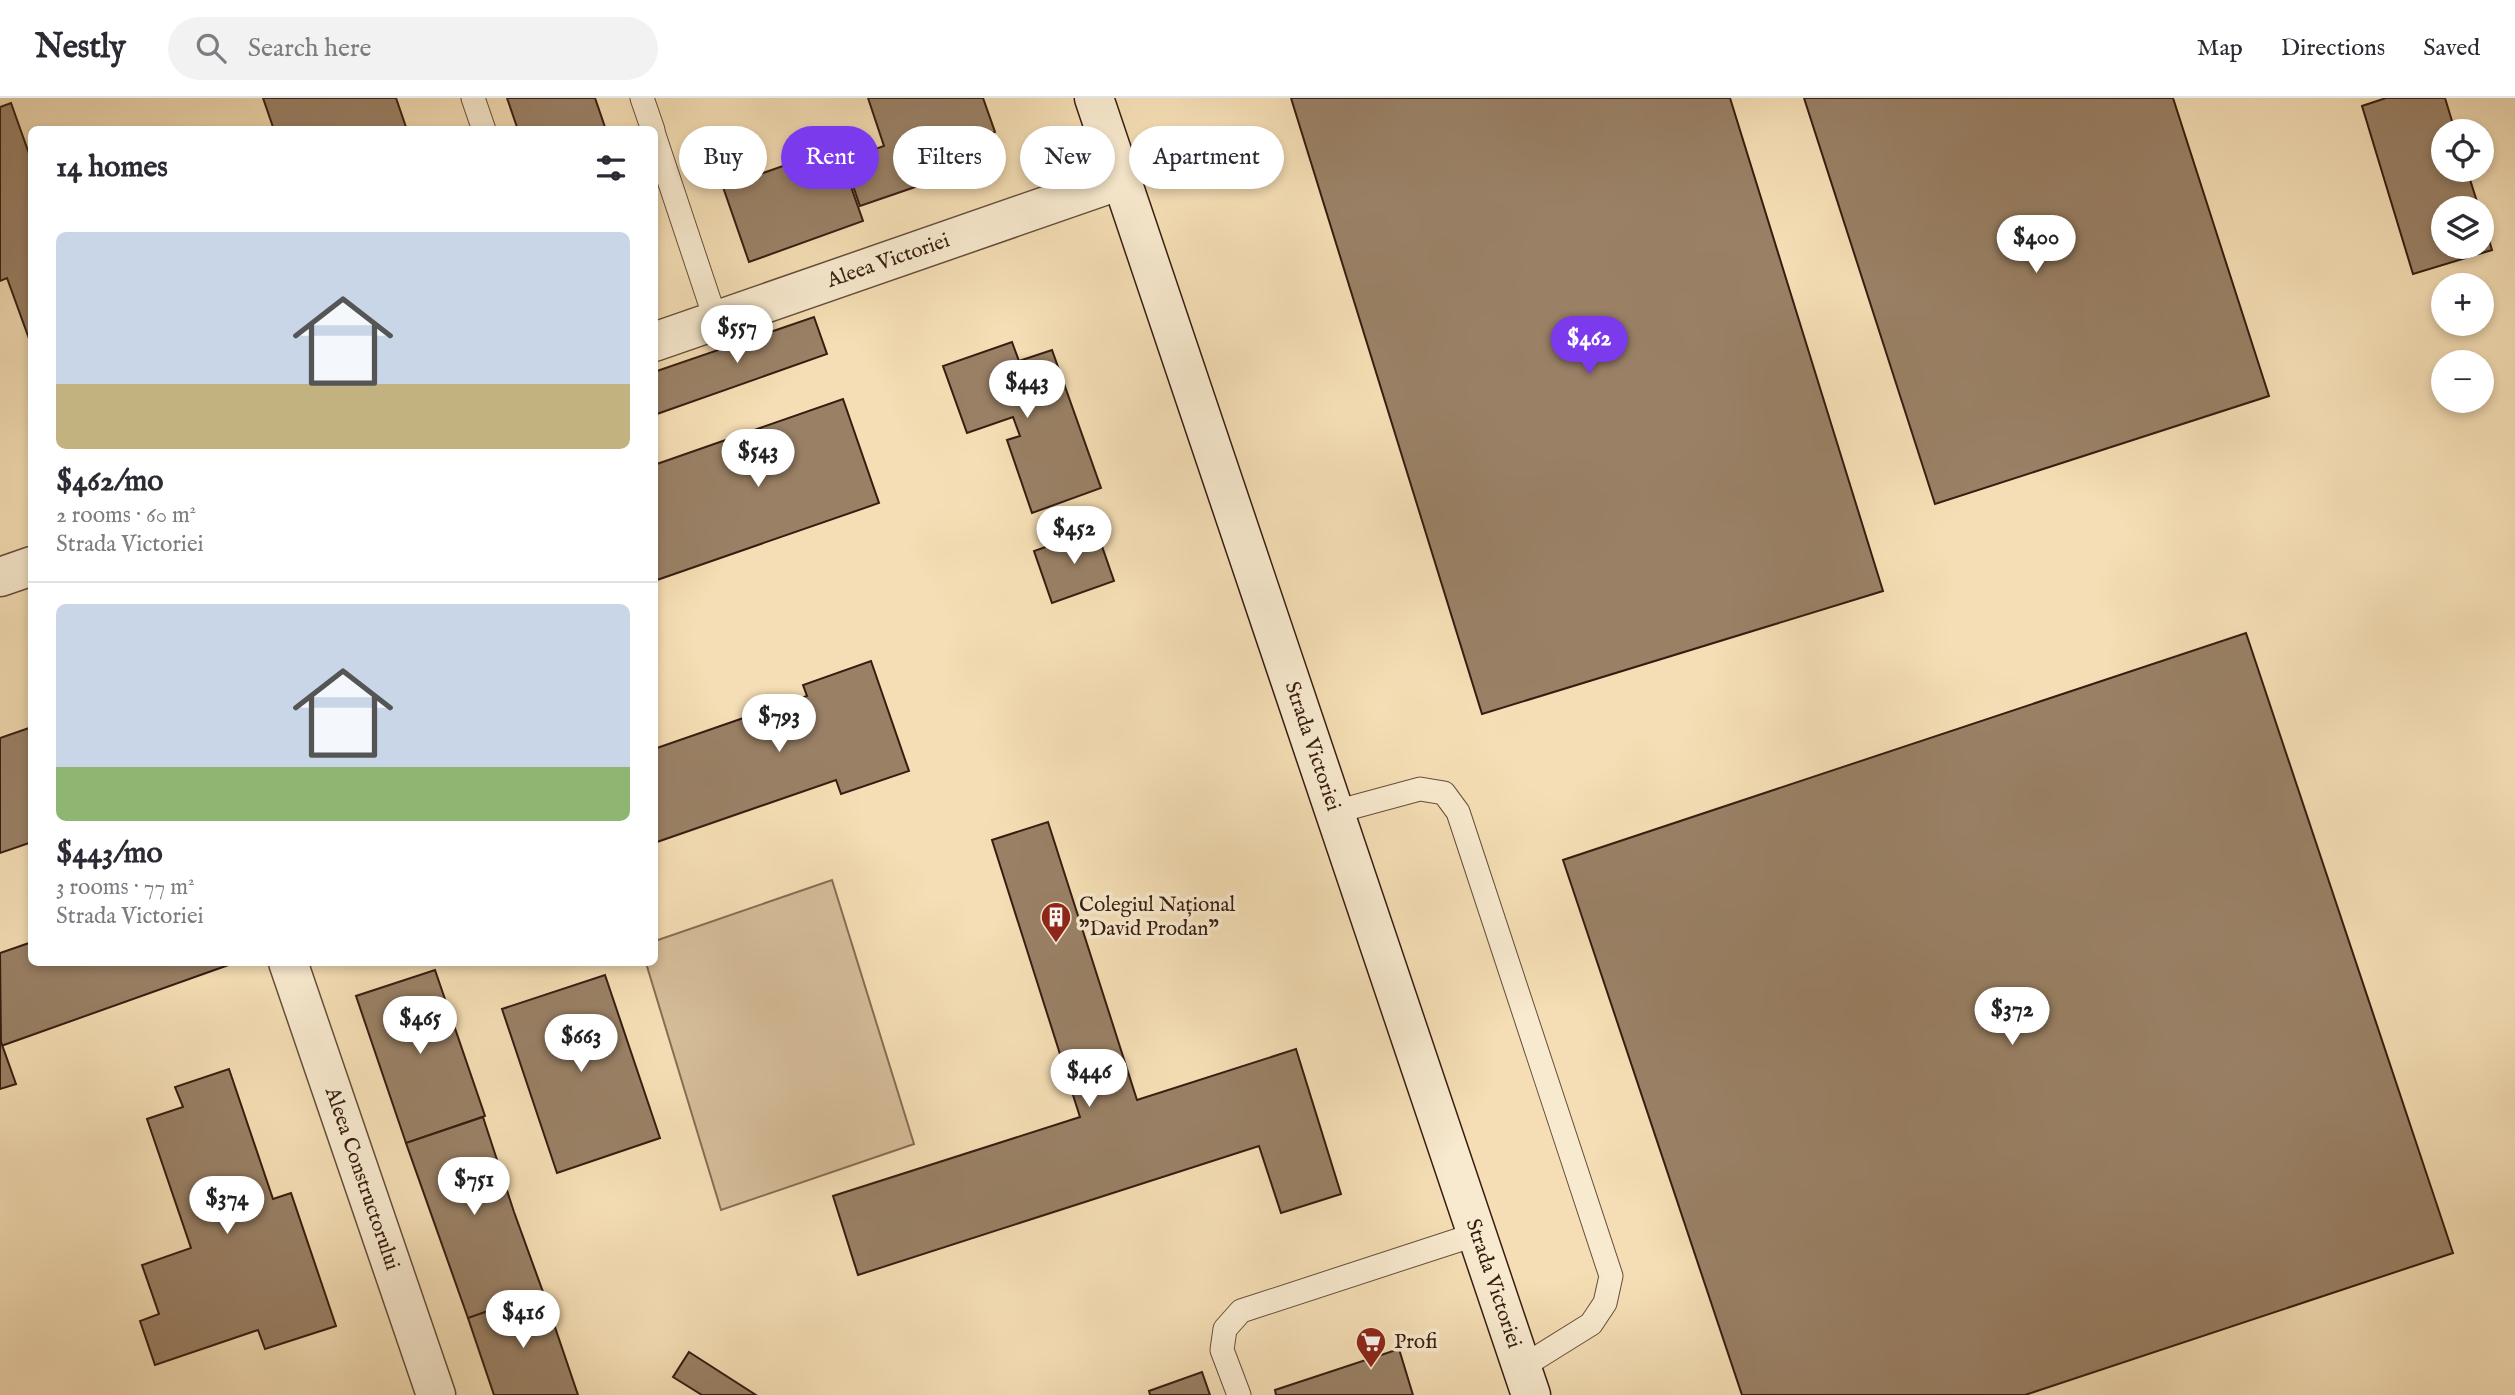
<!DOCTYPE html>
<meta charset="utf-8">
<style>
:root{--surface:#fff;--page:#f2f2f3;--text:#2b2b33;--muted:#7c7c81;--line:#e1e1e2;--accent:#7c3aed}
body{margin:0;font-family:"IM FELL English",serif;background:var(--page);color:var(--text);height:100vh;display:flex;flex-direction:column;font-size:26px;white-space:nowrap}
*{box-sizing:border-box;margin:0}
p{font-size:23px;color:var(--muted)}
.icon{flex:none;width:38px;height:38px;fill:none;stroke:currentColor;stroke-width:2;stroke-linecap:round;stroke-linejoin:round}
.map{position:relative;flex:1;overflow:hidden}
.panel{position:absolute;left:28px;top:28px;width:630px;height:840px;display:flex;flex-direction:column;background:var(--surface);border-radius:10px;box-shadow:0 4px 10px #0003}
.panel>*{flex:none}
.top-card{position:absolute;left:679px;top:28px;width:665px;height:63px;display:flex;gap:14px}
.tools{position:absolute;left:2431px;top:21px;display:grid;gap:14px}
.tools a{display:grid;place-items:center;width:63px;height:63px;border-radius:50%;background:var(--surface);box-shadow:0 4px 10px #0003;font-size:35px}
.price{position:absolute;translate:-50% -60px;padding:0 16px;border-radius:24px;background:#fff;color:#222;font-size:23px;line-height:46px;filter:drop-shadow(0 2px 4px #0008)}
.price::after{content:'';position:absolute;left:50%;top:42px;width:21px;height:16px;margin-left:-10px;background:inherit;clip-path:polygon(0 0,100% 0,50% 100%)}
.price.on{background:var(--accent);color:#fff}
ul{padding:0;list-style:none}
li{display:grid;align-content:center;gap:14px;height:371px;padding:0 28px}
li+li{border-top:2px solid var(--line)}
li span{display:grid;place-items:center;height:217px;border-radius:10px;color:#555}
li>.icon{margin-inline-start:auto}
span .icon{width:126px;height:126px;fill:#fffc;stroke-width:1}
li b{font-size:30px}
h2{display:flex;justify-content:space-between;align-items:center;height:84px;padding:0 28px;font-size:30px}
.chip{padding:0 24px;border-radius:32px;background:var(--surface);box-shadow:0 4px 10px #0003;font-size:24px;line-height:63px}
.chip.on{background:var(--accent);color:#fff}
header{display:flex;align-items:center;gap:42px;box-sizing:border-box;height:98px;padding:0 35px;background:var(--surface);border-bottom:2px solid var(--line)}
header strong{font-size:33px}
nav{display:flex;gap:38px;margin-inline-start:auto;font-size:24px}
.search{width:490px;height:63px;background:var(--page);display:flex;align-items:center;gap:18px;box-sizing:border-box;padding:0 24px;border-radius:38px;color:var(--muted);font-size:26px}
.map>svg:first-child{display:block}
.green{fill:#d5bd99;stroke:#866d55;stroke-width:2}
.building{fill:#9a8166;stroke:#371d11;stroke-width:2}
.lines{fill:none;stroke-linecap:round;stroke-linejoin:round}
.lane-casing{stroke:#664d3a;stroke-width:25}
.street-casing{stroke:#664d3a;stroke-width:41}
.secondary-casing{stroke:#371d11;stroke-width:41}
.lane{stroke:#f8eacf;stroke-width:23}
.street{stroke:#f8eacf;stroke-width:38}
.secondary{stroke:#f8eacf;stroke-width:38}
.labels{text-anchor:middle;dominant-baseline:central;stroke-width:7;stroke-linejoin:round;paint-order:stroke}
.street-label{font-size:21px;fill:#371d11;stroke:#f8eacf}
.poi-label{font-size:21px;fill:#371d11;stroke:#f8eacf;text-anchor:start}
</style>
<header>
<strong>Nestly</strong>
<div class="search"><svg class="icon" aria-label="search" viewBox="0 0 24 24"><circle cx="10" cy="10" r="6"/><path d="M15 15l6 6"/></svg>Search here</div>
<nav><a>Map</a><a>Directions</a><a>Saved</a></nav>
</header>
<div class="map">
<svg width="2515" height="1297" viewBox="0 0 2515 1297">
<rect width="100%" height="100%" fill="#f5deb5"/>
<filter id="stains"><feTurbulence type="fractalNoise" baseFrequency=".00286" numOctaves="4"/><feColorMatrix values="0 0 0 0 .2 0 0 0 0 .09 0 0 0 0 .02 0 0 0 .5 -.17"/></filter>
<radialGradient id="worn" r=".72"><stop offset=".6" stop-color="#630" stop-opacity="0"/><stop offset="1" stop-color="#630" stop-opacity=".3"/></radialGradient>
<path class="green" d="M832 782 914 1046 721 1112 646 865 654 864 655 843Z"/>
<g class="building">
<path d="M263 0H396L407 32H274Z"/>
<path d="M507 0H595L606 32H518Z"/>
<path d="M868 0H983L995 34 942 52 950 77 860 108 844 62 884 48Z"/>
<path d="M1291 0H1730L1883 493 1482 616Z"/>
<path d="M1804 0H2173L2269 298 1935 406Z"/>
<path d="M2386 0H2445L2455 33H2443V72H2467L2479 110H2443V149H2482V119L2492 152 2413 176 2362 8Z"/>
<path d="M11 5 32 64V249L7 180 0 183V9Z"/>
<path d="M837 49 863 123 749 164 723 89Z"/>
<path d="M814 219 827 256 654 317V274Z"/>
<path d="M1012 244 1019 263 1052 252 1101 390 1032 415 1007 342 1020 338 1013 319 967 335 943 268Z"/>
<path d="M843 301 879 405 654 483V367Z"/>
<path d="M1096 431 1114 483 1052 505 1034 453Z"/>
<path d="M2246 535 2453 1155 2025 1297H1742L1563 762Z"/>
<path d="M871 563 909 673 841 696 836 682 654 745V651L807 598 803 587Z"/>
<path d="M32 629V744L0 755V640Z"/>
<path d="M1048 724 1137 1002 1296 951 1341 1096 1281 1115 1259 1048 858 1177 833 1098 1080 1019 992 742Z"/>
<path d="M32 844V864H237L1 948 0 855Z"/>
<path d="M435 872 485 1018 406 1045 356 898Z"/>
<path d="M605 877 660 1040 557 1075 502 911Z"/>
<path d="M0 941 16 986 0 991Z"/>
<path d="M229 971 273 1101 291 1095 336 1228 265 1251 258 1232 155 1267 140 1223 159 1216 142 1167 191 1150 147 1021 183 1009 175 989Z"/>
<path d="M483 1019 514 1114 543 1194 468 1220 406 1045Z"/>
<path d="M543 1194 578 1297H494L468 1220Z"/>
<path d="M1399 1251 1413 1297H1276L1275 1292Z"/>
<path d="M689 1254 756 1297H702L673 1279Z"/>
<path d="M1202 1274 1210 1297H1150L1149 1293Z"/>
</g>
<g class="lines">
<g class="lane-casing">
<g id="lane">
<path d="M473 0 484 32"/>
<path d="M642 0 653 32"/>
<path d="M654 37 716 223"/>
<path d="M1335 714 1420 691 1444 695 1458 714 1611 1178 1605 1205 1591 1226 1522 1269"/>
<path d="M1239 1297 1222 1252 1225 1231 1241 1213 1477 1136"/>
</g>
</g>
<g class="street-casing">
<g id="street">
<path id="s1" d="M654 244 1121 82"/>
<path d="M0 479 32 468"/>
<path id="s2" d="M288 864 436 1297"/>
</g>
</g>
<g class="secondary-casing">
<g id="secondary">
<path id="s3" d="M1094 0 1531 1297"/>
</g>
</g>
<use href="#lane" class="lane"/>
<use href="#street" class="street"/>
<use href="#secondary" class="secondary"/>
</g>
<defs>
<g id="building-pin" transform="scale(1.575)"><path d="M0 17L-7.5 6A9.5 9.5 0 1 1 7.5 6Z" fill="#8f2418" stroke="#f8eacf"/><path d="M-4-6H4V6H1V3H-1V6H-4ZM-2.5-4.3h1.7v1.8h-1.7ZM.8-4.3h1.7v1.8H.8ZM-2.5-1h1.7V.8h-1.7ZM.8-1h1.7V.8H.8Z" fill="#fff"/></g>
<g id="supermarket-pin" transform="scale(1.575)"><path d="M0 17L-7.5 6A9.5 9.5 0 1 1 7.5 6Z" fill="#8f2418" stroke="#f8eacf"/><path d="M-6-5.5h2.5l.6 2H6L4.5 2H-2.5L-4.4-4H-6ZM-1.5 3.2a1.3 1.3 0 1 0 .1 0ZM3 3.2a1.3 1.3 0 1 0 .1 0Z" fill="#fff"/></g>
</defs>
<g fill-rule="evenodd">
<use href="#building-pin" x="1056" y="819"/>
<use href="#supermarket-pin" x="1371" y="1244"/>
</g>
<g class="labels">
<g class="street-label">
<text stroke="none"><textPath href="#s1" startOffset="248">Aleea Victoriei</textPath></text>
<text stroke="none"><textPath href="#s3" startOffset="684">Strada Victoriei</textPath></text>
<text stroke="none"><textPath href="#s2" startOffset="229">Aleea Constructorului</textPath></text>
<text stroke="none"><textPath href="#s3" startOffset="1251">Strada Victoriei</textPath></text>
</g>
<g class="poi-label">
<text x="1079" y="807">Colegiul Național<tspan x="1079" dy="24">"David Prodan"</tspan></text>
<text x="1394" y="1244">Profi</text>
</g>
</g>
<rect width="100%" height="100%" filter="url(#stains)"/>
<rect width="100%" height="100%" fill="url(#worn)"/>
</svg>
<div class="tools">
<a><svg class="icon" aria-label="locate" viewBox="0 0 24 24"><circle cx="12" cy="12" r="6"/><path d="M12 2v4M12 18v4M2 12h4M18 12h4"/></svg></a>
<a><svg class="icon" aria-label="layers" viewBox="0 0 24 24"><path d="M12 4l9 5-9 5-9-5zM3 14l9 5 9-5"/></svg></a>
<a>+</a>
<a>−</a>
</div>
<b class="price" style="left:2036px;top:177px">$400</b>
<b class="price" style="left:737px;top:267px">$557</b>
<b class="price on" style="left:1589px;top:278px">$462</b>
<b class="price" style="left:1027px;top:322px">$443</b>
<b class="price" style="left:758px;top:391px">$543</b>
<b class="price" style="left:1074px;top:468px">$452</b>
<b class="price" style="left:779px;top:656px">$793</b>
<b class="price" style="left:2012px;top:949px">$372</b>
<b class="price" style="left:420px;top:958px">$465</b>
<b class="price" style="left:581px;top:976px">$663</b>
<b class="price" style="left:1089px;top:1011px">$446</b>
<b class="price" style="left:474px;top:1119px">$751</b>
<b class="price" style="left:227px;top:1138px">$374</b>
<b class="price" style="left:523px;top:1252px">$416</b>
<div class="top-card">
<a class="chip">Buy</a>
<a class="chip on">Rent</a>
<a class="chip">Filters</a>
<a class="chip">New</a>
<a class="chip">Apartment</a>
</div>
<section class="panel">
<h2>14 homes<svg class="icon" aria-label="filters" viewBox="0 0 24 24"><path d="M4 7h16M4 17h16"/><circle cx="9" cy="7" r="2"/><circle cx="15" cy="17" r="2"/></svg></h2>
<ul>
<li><span style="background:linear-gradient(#c9d6e8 70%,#c2b280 0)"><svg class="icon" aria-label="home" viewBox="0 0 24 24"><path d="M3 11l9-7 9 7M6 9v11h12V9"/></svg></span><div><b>$462/mo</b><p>2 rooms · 60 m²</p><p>Strada Victoriei</p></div></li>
<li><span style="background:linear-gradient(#c9d6e8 75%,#8fb573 0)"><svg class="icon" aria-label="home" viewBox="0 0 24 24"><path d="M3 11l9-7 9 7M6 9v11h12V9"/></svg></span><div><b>$443/mo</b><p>3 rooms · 77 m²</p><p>Strada Victoriei</p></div></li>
</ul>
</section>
</div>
